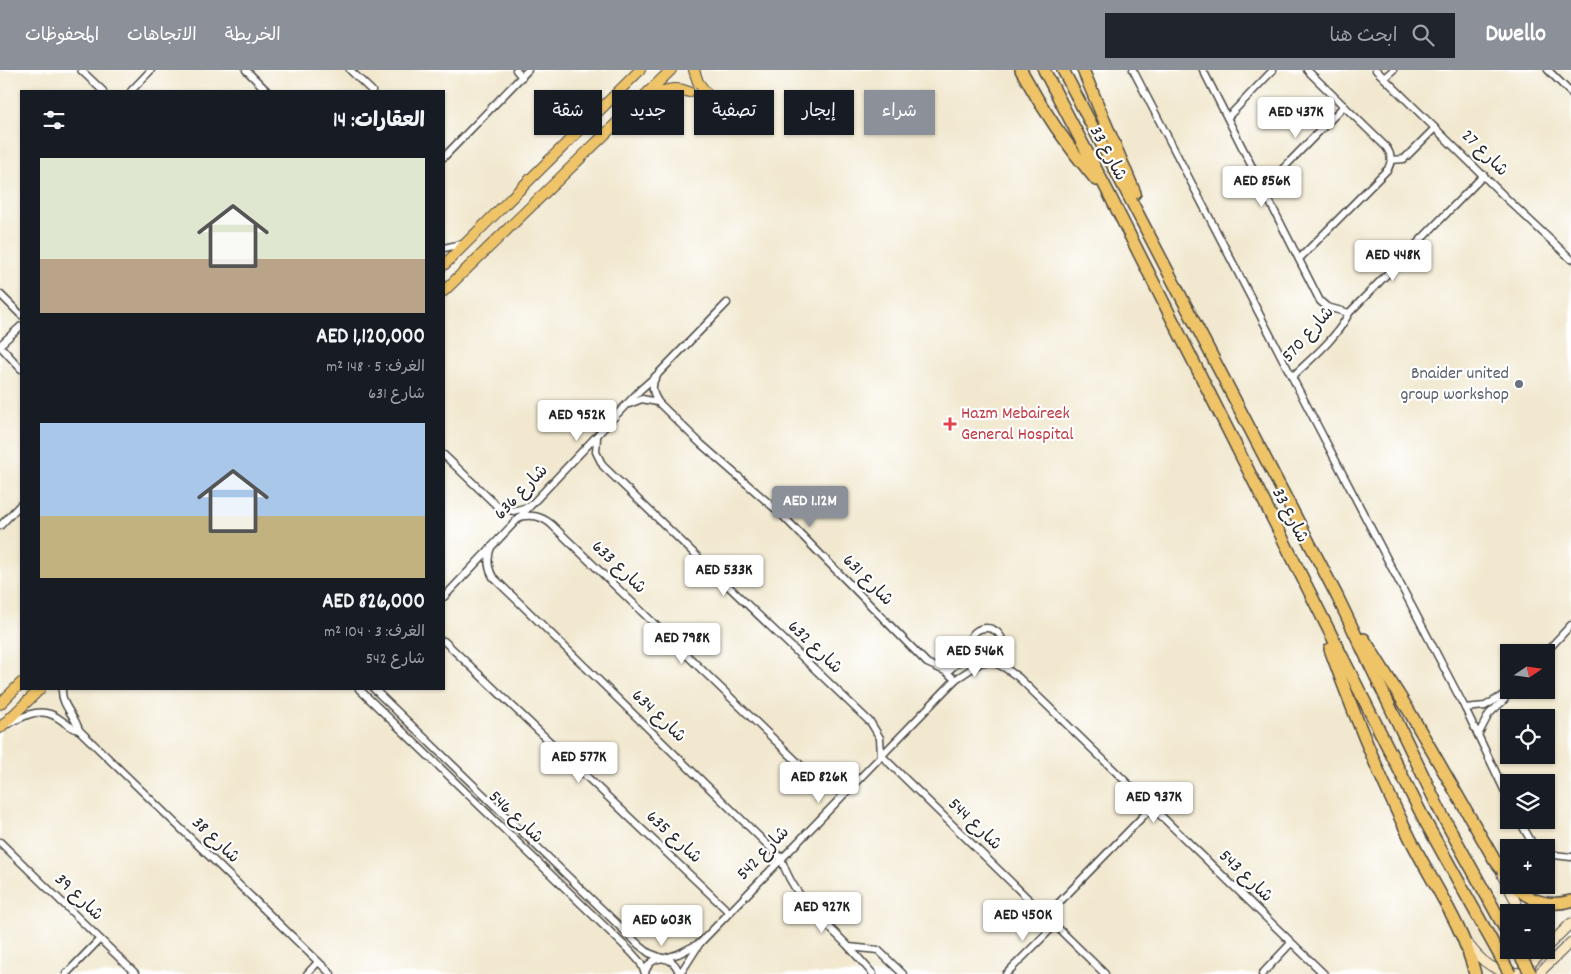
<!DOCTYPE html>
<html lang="ar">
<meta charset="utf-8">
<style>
:root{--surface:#171b24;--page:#20242c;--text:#f1f3f6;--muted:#9ea1a6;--accent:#8c9099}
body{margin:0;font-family:Dekko,"Playpen Sans Arabic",sans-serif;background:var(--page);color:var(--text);direction:rtl;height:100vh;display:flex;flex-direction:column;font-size:19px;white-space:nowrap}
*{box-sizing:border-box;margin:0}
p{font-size:16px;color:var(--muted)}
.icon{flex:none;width:28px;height:28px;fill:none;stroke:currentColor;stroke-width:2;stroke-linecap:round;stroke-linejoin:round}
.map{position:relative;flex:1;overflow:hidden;direction:ltr}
.drawer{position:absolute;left:20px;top:20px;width:425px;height:600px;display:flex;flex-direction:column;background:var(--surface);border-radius:0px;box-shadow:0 1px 4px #0004;direction:rtl}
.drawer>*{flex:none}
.top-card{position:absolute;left:460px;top:20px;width:475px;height:45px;direction:rtl;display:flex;gap:10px}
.needle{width:32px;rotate:77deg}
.controls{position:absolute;left:1500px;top:574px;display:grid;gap:10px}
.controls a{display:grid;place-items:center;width:55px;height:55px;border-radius:0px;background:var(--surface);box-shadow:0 1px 4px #0004;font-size:25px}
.price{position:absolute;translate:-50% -42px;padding:0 11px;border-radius:5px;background:#fff;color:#222;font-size:16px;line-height:32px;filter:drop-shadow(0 1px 2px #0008)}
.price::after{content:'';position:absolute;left:50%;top:30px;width:15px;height:11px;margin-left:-8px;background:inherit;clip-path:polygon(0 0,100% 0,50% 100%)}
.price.current{background:var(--accent);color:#fff}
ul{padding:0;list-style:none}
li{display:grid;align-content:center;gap:10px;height:265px;padding:0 20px}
li span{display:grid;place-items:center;height:155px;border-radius:0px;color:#555}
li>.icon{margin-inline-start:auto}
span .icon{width:90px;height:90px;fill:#fffc;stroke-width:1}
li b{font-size:21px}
h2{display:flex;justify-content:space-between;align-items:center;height:60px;padding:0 20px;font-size:21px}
.tag{padding:0 18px;border-radius:0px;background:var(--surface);box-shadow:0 1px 4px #0004;font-size:18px;line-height:45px}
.tag.current{background:var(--accent);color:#fff}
header{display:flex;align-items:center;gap:30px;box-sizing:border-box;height:70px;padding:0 25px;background:var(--accent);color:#fff}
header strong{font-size:24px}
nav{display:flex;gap:28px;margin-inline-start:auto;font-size:18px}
.search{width:350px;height:45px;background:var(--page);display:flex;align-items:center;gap:12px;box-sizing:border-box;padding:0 18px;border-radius:0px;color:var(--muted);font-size:19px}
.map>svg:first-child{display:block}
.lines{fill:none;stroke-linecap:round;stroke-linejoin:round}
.street-casing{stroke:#494744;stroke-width:9}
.secondary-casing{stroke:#494744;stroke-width:11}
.primary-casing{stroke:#494744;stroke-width:12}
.highway-casing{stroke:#494744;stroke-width:14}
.street{stroke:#fff;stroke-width:6}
.secondary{stroke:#f9e7c3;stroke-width:9}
.primary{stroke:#efc469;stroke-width:10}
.highway{stroke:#efc469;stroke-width:11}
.highway-bridge-casing{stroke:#494744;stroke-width:14;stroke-linecap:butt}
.highway-bridge{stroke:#efc469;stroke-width:11}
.worship-dot{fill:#6b7280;stroke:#fff;stroke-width:2}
.health-dot{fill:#e0444e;stroke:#fff;stroke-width:2}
.labels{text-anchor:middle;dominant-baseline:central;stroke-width:4.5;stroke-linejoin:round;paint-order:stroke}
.street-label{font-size:18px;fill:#2b2b2b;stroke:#fff}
.worship-label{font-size:18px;fill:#5b616d;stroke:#fff;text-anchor:end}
.health-label{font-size:18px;fill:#be3a42;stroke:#fff;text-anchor:start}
</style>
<header>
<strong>Dwello</strong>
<div class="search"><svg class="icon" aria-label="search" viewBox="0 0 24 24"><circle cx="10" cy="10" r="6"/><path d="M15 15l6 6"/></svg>ابحث هنا</div>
<nav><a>الخريطة</a><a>الاتجاهات</a><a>المحفوظات</a></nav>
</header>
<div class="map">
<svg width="1571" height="904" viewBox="0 0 1571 904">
<rect width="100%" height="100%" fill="#fff"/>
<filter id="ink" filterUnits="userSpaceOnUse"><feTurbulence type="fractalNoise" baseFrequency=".02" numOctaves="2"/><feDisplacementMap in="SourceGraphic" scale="10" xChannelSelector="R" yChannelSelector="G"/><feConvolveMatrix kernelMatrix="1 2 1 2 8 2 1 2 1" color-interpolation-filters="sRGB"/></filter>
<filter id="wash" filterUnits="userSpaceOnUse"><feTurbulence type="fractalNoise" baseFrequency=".0096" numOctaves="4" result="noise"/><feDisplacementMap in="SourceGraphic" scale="20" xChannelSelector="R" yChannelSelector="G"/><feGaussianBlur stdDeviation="1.12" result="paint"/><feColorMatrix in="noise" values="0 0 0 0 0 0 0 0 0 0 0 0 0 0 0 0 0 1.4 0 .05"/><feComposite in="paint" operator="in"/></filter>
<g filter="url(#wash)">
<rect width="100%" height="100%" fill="#f1e8cf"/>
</g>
<g filter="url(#ink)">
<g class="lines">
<g class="street-casing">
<g id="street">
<path d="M81 0 103 21"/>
<path d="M246 0 267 21"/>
<path d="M350 0 372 21"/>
<path d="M516 0 522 7"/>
<path d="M1133 0 1292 307 1465 638 1509 730"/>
<path d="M1203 0 1320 231 1327 237 1349 243"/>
<path d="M1376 0 1507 129 1571 189"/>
<path d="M1548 0 1571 23"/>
<path d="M1384 8 1393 0"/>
<path d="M131 21 151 0"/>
<path d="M1228 47 1273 0"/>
<path d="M444 87 528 0"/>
<path d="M1391 90 1404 89 1435 58"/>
<path d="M1264 118 1344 36"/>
<path d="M444 178 462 174"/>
<path d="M1299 189 1388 99C1392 91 1392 85 1386 77L1307 0"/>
<path d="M0 224 21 245"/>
<path d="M0 275 21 256"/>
<path d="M0 276 21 299"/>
<path d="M656 306C651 316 652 323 659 333L701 374 780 443 927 593 947 602"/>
<path d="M1292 307C1312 288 1336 269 1349 243L1484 105"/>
<path d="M629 334 642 329 657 332"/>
<path d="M597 367 596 382 603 396 871 653 880 668 881 685 1105 904"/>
<path d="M444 385 497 436 513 441 528 437"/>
<path d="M519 447C532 444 541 446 551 454L814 708 828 718 845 723"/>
<path d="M0 456 21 434"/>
<path d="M491 477C487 488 487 497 493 507L781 788C793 827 821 848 849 877L878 880 903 904"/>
<path d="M444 527 640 320 656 306 727 233"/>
<circle cx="986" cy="575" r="17"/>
<path d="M444 571 729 842"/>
<path d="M1546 582 1571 555"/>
<path d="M991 591 1005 598 1018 607 1324 904"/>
<path d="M955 610 947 602 970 582"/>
<path d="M62 619C61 636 75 645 79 660L331 904"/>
<path d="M359 619 631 882 640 892 645 903"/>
<path d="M374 619 639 875 649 883 662 888"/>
<path d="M1465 638 1485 636 1510 621"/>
<path d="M8 654C24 646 41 636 58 648 66 653 70 658 79 660"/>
<path d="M1478 665 1489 644 1504 630 1511 620"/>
<path d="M1519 750 1535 778"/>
<path d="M0 772 136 904"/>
<path d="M1546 784 1571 787"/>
<path d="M1046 846 1152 737"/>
<path d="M849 877 873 904"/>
<path d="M665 888 678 884 700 873"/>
<path d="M645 903C650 883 675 884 679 904"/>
<path d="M66 904 99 870"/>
<path d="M307 904 318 892"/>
<path d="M680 904 700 873 956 609 982 592"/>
<path d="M1006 904 1055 855"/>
<path d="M1262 904 1291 873"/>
</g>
</g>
<g class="secondary-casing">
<g id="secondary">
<path d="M1502 805 1521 842"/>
<path d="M1469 875C1491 904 1504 903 1539 903"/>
<path d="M1546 878 1571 853"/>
<path d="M1524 897 1528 880"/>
<path d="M1524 901 1544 880"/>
<path d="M1538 904 1571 872"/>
</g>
</g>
<g class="primary-casing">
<g id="primary">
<path d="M694 0 698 12 714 34"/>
<path d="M646 26C662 22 673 15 689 22"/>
<path d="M444 195 640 0"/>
<path d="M444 221 671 0"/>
<path d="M0 634 21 613"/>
<path d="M0 658 40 619"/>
</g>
</g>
<g class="highway-casing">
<g id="highway">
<path d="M1021 0C1042 39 1067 76 1096 110"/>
<path d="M1044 0 1108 122 1425 751"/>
<path d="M1063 0 1337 526 1441 743 1509 866"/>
<path d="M1083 0 1135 123"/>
<path d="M1364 569 1409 641 1494 789 1509 809"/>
<path d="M1330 579C1353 642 1378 704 1408 764 1430 810 1463 854 1475 904"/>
<path d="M1514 815C1529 831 1549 837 1571 831"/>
</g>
</g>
<use href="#street" class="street"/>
<use href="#secondary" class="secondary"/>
<use href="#primary" class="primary"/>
<use href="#highway" class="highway"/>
<g class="highway-bridge-casing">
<g id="highway-bridge">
<path d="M1425 751 1510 904"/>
<path d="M1517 880 1531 904"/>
</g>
</g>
<use href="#highway-bridge" class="highway-bridge"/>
</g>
</g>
<circle class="worship-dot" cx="1519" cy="314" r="5"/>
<path class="health-dot" d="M947.5 346.5h5v5h5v5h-5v5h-5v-5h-5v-5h5z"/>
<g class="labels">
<g class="street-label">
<text transform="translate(1107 84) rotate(62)">شارع 33</text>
<text transform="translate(1484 84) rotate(45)">شارع 27</text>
<text transform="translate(1309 265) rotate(-48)">شارع 570</text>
<text transform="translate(522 423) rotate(-46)">شارع 636</text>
<text transform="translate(1289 446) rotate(63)">شارع 33</text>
<text transform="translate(618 498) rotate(44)">شارع 633</text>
<text transform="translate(867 511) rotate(46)">شارع 631</text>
<text transform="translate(814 578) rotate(44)">شارع 632</text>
<text transform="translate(658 647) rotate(44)">شارع 634</text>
<text transform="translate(515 748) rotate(44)">شارع 546</text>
<text transform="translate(974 755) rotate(44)">شارع 544</text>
<text transform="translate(673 768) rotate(43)">شارع 635</text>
<text transform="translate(215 771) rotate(44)">شارع 38</text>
<text transform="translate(764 784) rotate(-46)">شارع 542</text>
<text transform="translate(1245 807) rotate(44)">شارع 543</text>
<text transform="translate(78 828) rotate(44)">شارع 39</text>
</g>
<g class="worship-label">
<text x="1509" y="304">Bnaider united<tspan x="1509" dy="21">group workshop</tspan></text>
</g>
<g class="health-label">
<text x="961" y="344">Hazm Mebaireek<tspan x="961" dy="21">General Hospital</tspan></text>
</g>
</g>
</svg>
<div class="controls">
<a><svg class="needle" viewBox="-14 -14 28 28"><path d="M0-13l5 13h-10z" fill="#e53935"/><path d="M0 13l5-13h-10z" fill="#9ea1a6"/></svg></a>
<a><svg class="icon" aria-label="locate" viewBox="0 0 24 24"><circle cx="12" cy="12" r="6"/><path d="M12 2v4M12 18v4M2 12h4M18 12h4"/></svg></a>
<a><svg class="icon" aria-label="layers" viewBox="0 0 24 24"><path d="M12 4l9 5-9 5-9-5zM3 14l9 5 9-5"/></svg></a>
<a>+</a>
<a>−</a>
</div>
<b class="price" style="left:1296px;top:69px">AED 437K</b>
<b class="price" style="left:1262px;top:138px">AED 856K</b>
<b class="price" style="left:1393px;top:212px">AED 448K</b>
<b class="price" style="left:577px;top:372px">AED 952K</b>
<b class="price current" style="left:810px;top:458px">AED 1.12M</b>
<b class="price" style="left:724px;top:527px">AED 533K</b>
<b class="price" style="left:682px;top:595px">AED 798K</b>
<b class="price" style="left:975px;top:608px">AED 546K</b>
<b class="price" style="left:579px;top:714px">AED 577K</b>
<b class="price" style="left:819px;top:734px">AED 826K</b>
<b class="price" style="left:1154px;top:754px">AED 937K</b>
<b class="price" style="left:822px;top:864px">AED 927K</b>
<b class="price" style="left:1023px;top:872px">AED 450K</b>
<b class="price" style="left:662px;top:877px">AED 603K</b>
<div class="top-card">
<a class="tag current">شراء</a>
<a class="tag">إيجار</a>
<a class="tag">تصفية</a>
<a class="tag">جديد</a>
<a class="tag">شقة</a>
</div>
<section class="drawer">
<h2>العقارات: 14<svg class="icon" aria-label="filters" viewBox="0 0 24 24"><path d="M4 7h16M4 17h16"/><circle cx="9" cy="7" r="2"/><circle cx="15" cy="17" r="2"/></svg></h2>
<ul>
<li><span style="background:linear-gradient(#dfe7d0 65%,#b9a48a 0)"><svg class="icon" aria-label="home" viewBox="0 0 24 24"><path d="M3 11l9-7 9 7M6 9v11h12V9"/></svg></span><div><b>AED 1,120,000</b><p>الغرف: 5 · 148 m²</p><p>شارع 631</p></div></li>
<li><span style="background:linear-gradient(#a9c7e8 60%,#c2b280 0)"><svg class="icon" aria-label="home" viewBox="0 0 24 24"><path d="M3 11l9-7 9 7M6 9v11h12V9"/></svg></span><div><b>AED 826,000</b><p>الغرف: 3 · 104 m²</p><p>شارع 542</p></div></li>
</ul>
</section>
</div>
